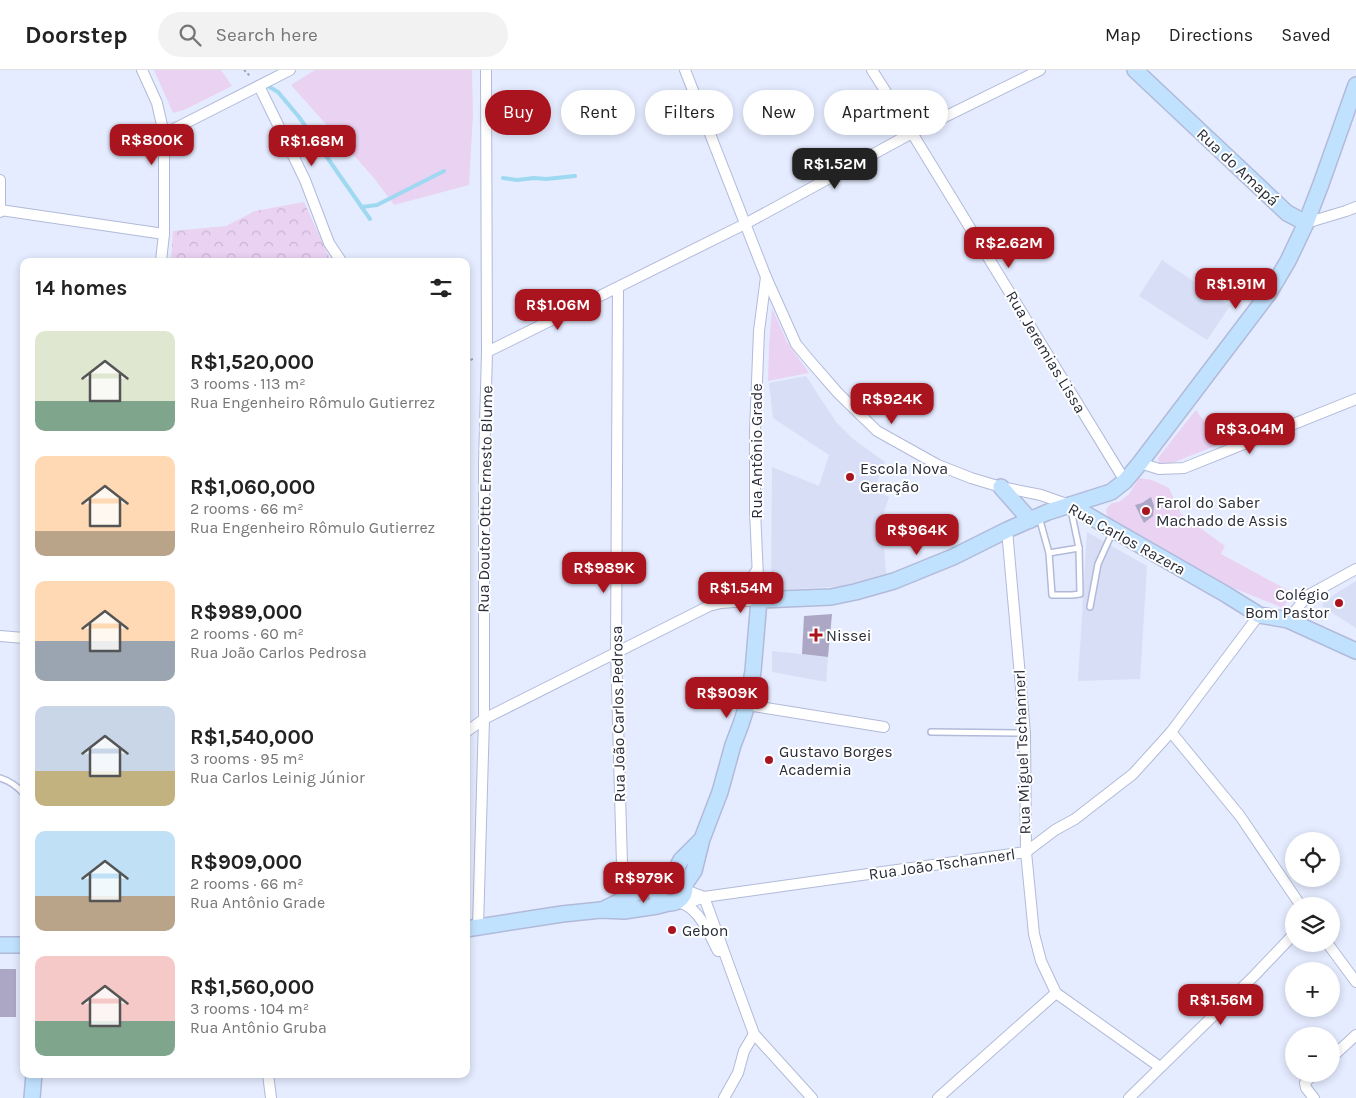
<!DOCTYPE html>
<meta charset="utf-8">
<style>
:root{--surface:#fff;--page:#f2f2f2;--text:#222;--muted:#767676;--line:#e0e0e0;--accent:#a9141e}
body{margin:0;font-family:Karla,sans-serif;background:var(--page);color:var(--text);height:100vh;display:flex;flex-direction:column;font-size:19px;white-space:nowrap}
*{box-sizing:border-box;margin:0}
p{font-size:16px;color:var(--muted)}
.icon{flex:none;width:28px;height:28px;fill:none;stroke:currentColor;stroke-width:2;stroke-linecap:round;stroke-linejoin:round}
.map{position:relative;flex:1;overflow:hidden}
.sheet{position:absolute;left:20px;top:188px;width:450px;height:820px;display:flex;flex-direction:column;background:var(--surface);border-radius:10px;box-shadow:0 2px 8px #0003}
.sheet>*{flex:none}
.hud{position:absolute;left:485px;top:20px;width:475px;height:45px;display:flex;gap:10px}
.tools{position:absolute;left:1285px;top:762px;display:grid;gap:10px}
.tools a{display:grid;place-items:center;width:55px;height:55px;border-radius:50%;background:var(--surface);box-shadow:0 2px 8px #0003;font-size:25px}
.price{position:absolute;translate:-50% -42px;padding:0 11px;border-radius:10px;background:var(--accent);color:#fff;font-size:16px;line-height:32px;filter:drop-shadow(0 1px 2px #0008)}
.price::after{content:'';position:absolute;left:50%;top:30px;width:15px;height:11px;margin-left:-8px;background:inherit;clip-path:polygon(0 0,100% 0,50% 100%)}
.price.active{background:#222;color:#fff}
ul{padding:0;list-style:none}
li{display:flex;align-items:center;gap:15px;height:125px;padding:0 15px}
li span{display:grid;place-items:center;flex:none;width:140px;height:100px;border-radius:10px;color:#555}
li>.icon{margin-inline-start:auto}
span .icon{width:60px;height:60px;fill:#fffc;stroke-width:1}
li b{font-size:21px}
h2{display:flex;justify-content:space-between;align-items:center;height:60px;padding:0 15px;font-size:21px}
.tag{padding:0 18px;border-radius:22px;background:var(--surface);box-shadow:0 2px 8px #0003;font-size:18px;line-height:45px}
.tag.active{background:var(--accent);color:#fff}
header{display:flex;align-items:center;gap:30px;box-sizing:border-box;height:70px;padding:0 25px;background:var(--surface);border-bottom:1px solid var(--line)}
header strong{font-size:24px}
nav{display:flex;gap:28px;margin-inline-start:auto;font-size:18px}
.search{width:350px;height:45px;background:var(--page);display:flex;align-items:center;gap:12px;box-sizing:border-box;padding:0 18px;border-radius:28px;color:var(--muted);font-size:19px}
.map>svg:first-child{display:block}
.built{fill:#d7def6}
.green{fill:#ead2f3}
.forest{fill:url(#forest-crowns)}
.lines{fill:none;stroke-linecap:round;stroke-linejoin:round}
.stream{stroke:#9ed8f1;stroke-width:4}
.building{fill:#ada7c6}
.lane-casing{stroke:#b1bad9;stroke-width:8}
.street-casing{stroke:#b1bad9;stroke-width:12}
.secondary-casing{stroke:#b1bad9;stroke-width:18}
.path{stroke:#9fa4b5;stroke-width:2;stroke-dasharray:2.5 2.5;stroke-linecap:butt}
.lane{stroke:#fff;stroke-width:5}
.street{stroke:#fff;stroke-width:10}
.secondary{stroke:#c1e2fe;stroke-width:15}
.poi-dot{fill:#a9141e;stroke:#fff;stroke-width:2}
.labels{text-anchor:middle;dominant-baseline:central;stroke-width:4;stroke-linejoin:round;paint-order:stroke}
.street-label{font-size:16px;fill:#292d39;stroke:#fff}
.poi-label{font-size:16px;fill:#292d39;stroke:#fff;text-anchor:start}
</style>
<header>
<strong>Doorstep</strong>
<div class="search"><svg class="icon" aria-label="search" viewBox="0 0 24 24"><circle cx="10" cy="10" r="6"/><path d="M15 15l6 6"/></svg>Search here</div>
<nav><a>Map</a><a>Directions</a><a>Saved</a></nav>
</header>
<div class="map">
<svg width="1356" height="1028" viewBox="0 0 1356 1028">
<defs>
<pattern id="forest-crowns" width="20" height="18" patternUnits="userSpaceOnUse" patternTransform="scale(1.25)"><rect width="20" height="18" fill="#ead2f3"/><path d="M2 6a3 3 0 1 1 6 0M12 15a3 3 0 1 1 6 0" fill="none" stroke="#c9b5d1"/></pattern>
</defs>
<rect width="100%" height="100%" fill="#e5ecff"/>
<g class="built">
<path d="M1162 190 1230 236 1207 270 1139 226Z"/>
<path d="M806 306 836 352 853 369 885 392 874 420 889 427 882 448 886 504 844 516 771 521 772 397 819 416 829 385 773 348 769 313Z"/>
<path d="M1087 462 1147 496 1140 609 1078 611Z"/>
<path d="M1356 511V558L1322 536 1324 531Z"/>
<path d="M772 581 828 587 826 612 772 602Z"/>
</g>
<g class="green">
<path d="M154 0H221L232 16 184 40 173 43Z"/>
<path d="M315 0H472L473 45 469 115 394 135 374 108 291 15Z"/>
<path d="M772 238 787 272 809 303 768 311 769 276Z"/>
<path d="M1196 340 1220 374 1167 395 1159 394 1158 388Z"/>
<path d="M1139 408 1152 410 1169 418 1181 444 1225 476 1221 484 1293 523 1283 538 1221 513 1168 481 1111 450 1107 445 1106 439 1112 433 1119 432 1129 424Z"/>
<circle cx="669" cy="817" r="7"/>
</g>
<path class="forest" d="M304 132 331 191H171L173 161 226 156 255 141Z"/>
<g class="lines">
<g class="stream">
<path d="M266 15 278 22 299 47 370 149"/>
<path d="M503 108 517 110 534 108 546 109 575 106"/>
<path d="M362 137 377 135 444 101"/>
</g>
</g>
<g class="building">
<path d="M1151 427 1154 436 1153 446 1144 453 1135 435 1142 433Z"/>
<path d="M832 544 828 587 802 584 804 546Z"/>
<rect x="0" y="899" width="16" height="48"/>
</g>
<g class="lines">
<g class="lane-casing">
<g id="lane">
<path d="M1039 447 1049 483 1079 478 1071 440"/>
<path d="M1049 483 1052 525H1072L1080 524 1079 478"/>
<path d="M1090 537 1098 494 1113 461"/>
<path d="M931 662 1025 663"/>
<path d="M0 708C10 711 17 716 24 724"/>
</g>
</g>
<g class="street-casing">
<g id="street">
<path d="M142 0 157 33 164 64V164L161 191"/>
<path d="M685 0 766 207 796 274 811 292 838 323 877 361 938 395 971 408 1001 417 1041 425 1069 435"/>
<path d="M872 0 912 63 1125 411"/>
<path d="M259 16 305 110 329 173 341 191"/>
<path d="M164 64 290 0"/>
<path d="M0 110V142"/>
<path d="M0 140 164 164"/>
<path d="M1306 153 1346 141 1356 137"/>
<path d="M618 218 616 582 623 830"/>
<path d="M487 282 745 154 912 63 1040 0"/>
<path d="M1140 393 1159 399 1184 398 1356 329"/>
<path d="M1007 460 1025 663 1026 782 1034 864 1041 891 1056 923 1160 997"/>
<path d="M727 530C741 523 748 513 757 500"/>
<path d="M1288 550 1307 526 1356 499"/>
<path d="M0 566 24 568"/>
<path d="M747 635 884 657"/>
<path d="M466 662 484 649 709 536 721 533 759 530 755 440V362L759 261 766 207"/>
<path d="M1171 662 1240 746 1301 836"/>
<path d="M685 820 704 827 754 964 812 1028"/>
<path d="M674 832C697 832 709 864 718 881"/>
<path d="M686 834 704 827 1026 782 1055 760 1075 749 1133 704 1171 662 1259 545"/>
<path d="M478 857 484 649V393L487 282 486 0"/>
<path d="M1328 874 1356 912"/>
<path d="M1331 988 1356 965"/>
<path d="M268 1004 271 1028"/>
<path d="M1313 1004 1305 1013 1306 1018 1314 1028"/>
<path d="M724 1028 738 1003 744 981 754 964"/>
<path d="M938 1028 1056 923"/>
<path d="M1129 1028 1254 906 1294 864"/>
</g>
</g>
<g class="secondary-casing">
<g id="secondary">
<path d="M1135 0 1287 143 1306 153"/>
<path d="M1001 417 1030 450"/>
<path d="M1070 435 1227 525 1259 545 1288 550 1356 581"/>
<circle cx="670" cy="818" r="15"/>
<path d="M674 803 681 790 701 770"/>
<path d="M685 814 694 801 702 769 720 722 733 675 741 654 747 635 753 601 759 530 831 527 855 522 894 511 953 487 1007 460 1048 442 1111 422 1125 411 1140 393 1269 223 1288 191 1306 153 1321 114 1356 15"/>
<path d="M602 840 643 820 655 812"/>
<path d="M466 859 562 844 601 840 624 841 657 836 669 833"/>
<path d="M0 875H24"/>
<path d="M32 1028 34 1004"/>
</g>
</g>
<g class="path">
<path d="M244 0 251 7"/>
<path d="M466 292 475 288"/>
</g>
<use href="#lane" class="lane"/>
<use href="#street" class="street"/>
<use href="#secondary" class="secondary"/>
</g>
<g class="poi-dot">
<circle cx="850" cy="407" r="5"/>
<circle cx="1146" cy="441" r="5"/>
<circle cx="1339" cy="533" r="5"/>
<path d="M813.5 557.5h5v5h5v5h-5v5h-5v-5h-5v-5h5z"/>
<circle cx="769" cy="690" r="5"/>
<circle cx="672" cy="860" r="5"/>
</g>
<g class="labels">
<g class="street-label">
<text transform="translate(1238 97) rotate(43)">Rua do Amapá</text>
<text transform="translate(1046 282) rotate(59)">Rua Jeremias Lissa</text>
<text transform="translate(756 381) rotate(-90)">Rua Antônio Grade</text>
<text transform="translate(485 429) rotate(-89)">Rua Doutor Otto Ernesto Blume</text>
<text transform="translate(1127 469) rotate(29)">Rua Carlos Razera</text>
<text transform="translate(618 644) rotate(-91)">Rua João Carlos Pedrosa</text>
<text transform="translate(1022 682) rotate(-92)">Rua Miguel Tschannerl</text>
<text transform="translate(942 794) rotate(-8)">Rua João Tschannerl</text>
</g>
<g class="poi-label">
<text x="860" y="398">Escola Nova<tspan x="860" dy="18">Geração</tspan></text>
<text x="1156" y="432">Farol do Saber<tspan x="1156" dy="18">Machado de Assis</tspan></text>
<text x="1329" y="524" text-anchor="end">Colégio<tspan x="1329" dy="18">Bom Pastor</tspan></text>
<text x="826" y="565">Nissei</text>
<text x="779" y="681">Gustavo Borges<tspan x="779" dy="18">Academia</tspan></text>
<text x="682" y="860">Gebon</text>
</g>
</g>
</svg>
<div class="tools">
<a><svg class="icon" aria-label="locate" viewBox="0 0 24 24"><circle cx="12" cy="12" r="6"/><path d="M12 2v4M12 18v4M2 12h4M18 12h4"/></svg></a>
<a><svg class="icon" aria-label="layers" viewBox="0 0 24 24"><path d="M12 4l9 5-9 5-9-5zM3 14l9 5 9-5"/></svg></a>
<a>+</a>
<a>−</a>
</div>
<b class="price" style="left:152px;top:96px">R$800K</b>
<b class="price" style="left:312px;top:97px">R$1.68M</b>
<b class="price active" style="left:835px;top:120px">R$1.52M</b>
<b class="price" style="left:1009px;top:199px">R$2.62M</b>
<b class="price" style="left:1236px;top:240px">R$1.91M</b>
<b class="price" style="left:558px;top:261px">R$1.06M</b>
<b class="price" style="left:892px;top:355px">R$924K</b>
<b class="price" style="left:1250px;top:385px">R$3.04M</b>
<b class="price" style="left:917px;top:486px">R$964K</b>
<b class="price" style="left:604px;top:524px">R$989K</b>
<b class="price" style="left:741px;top:544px">R$1.54M</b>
<b class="price" style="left:727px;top:649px">R$909K</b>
<b class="price" style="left:644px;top:834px">R$979K</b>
<b class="price" style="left:1221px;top:956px">R$1.56M</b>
<div class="hud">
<a class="tag active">Buy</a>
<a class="tag">Rent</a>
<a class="tag">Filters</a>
<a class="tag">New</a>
<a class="tag">Apartment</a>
</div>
<section class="sheet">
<h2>14 homes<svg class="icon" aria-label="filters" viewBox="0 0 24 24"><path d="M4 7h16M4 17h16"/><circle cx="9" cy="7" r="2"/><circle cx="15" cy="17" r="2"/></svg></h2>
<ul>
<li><span style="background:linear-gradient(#dfe7d0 70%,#7fa58c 0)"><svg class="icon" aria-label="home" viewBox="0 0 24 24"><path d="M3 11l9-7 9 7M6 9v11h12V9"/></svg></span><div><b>R$1,520,000</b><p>3 rooms · 113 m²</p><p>Rua Engenheiro Rômulo Gutierrez</p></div></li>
<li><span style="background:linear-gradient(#ffd9b3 75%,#b9a48a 0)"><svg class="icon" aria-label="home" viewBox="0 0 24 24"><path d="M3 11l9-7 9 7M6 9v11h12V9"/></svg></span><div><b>R$1,060,000</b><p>2 rooms · 66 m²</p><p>Rua Engenheiro Rômulo Gutierrez</p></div></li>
<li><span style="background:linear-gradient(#ffd9b3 60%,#9aa5b1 0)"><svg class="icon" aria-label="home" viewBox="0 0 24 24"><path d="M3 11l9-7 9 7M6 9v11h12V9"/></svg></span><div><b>R$989,000</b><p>2 rooms · 60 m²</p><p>Rua João Carlos Pedrosa</p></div></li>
<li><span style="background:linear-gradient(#c9d6e8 65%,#c2b280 0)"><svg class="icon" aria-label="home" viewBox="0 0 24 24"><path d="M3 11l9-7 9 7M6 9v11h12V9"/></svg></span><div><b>R$1,540,000</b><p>3 rooms · 95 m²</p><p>Rua Carlos Leinig Júnior</p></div></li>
<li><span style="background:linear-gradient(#bfe0f5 65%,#b9a48a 0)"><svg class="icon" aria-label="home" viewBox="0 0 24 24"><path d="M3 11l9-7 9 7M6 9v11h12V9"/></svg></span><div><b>R$909,000</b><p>2 rooms · 66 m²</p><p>Rua Antônio Grade</p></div></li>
<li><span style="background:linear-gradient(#f6c9c9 65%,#7fa58c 0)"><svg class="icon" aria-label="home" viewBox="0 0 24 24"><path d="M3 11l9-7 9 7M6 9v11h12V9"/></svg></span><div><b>R$1,560,000</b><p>3 rooms · 104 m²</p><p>Rua Antônio Gruba</p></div></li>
</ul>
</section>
</div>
